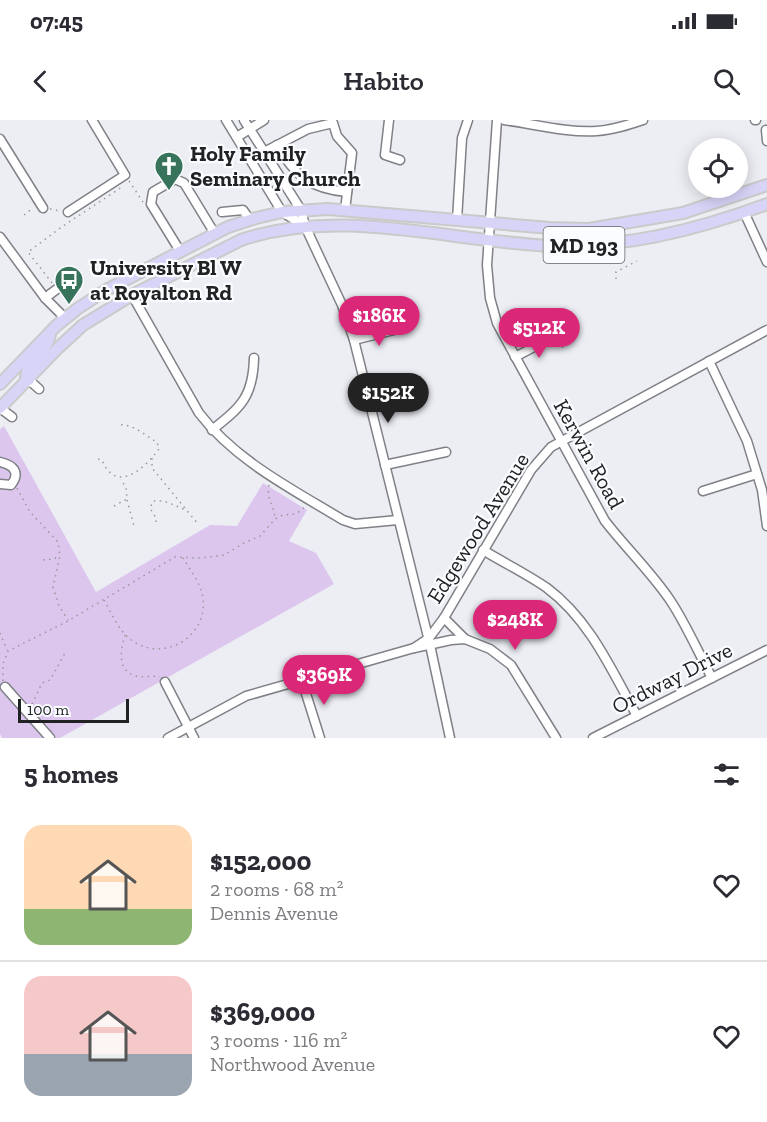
<!DOCTYPE html>
<meta charset="utf-8">
<style>
:root{--surface:#fff;--page:#f7f7f7;--text:#2b2b33;--muted:#7c7c81;--line:#e1e1e2;--accent:#db2777}
body{margin:0;font-family:"Zilla Slab",serif;background:var(--page);color:var(--text);height:100vh;display:flex;flex-direction:column;font-size:22px;white-space:nowrap}
*{box-sizing:border-box;margin:0}
p{font-size:20px;color:var(--muted)}
.icon{flex:none;width:33px;height:33px;fill:none;stroke:currentColor;stroke-width:2;stroke-linecap:round;stroke-linejoin:round}
.map{position:relative;height:618px;overflow:hidden}
.drawer{display:flex;flex-direction:column;background:var(--surface);flex:1}
.drawer>*{flex:none}
.buttons{position:absolute;left:688px;top:18px;display:grid;gap:12px}
.buttons a{display:grid;place-items:center;width:60px;height:60px;border-radius:50%;background:var(--surface);box-shadow:0 3px 15px #0003;font-size:30px}
.scale{position:absolute;left:18px;bottom:15px;width:111px;box-sizing:border-box;padding-left:6px;border:3px solid #212224;border-top:0;font-size:16px;line-height:21px;white-space:nowrap;color:#212224;-webkit-text-stroke:4px #fafcff;paint-order:stroke}
.price{position:absolute;translate:-50% -51px;padding:0 14px;border-radius:21px;background:var(--accent);color:#fff;font-size:20px;line-height:39px;filter:drop-shadow(0 2px 3px #0008)}
.price::after{content:'';position:absolute;left:50%;top:36px;width:18px;height:14px;margin-left:-9px;background:inherit;clip-path:polygon(0 0,100% 0,50% 100%)}
.price.current{background:#222;color:#fff}
ul{padding:0;list-style:none}
li{display:flex;align-items:center;gap:18px;height:150px;padding:0 24px}
li+li{border-top:2px solid var(--line)}
li span{display:grid;place-items:center;flex:none;width:168px;height:120px;border-radius:18px;color:#555}
li>.icon{margin-inline-start:auto}
span .icon{width:72px;height:72px;fill:#fffc;stroke-width:1}
li b{font-size:26px}
h2{display:flex;justify-content:space-between;align-items:center;height:72px;padding:0 24px;font-size:26px}
.status{display:flex;justify-content:space-between;align-items:center;height:42px;padding:0 30px;background:var(--surface);direction:ltr}
.status svg{height:16px;fill:currentColor}
header{display:flex;justify-content:space-between;align-items:center;height:78px;padding:0 24px;background:var(--surface);font-size:27px;font-weight:600}
.map>svg:first-child{display:block}
.green{fill:#dcc6ee}
.lines{fill:none;stroke-linecap:round;stroke-linejoin:round}
.minor-casing{stroke:#7f8186;stroke-width:11}
.major-casing{stroke:#cacaca;stroke-width:14}
.path{stroke:#97999d;stroke-width:1.5;stroke-dasharray:1.5 4.5;stroke-linecap:butt}
.minor{stroke:#fff;stroke-width:8}
.major{stroke:#d8d4f8;stroke-width:10}
.labels{text-anchor:middle;dominant-baseline:central;stroke-width:4.5;stroke-linejoin:round;paint-order:stroke}
.shield{fill:#fafcff;stroke:#626366;stroke-width:1.5}
.shield-label{font-size:21px;font-weight:bold;fill:#212224}
.poi-label{font-size:22px;font-weight:bold;fill:#212224;stroke:#fafcff;text-anchor:start}
.street-label{font-size:22px;fill:#212224;stroke:#fafcff}
</style>
<div class="status"><b>07:45</b><svg viewBox="0 0 49 12"><path d="M0 12V9h3v3zM5 12V6h3v6zM10 12V3h3v9zM15 12V0h3v12zM26 1h20v11H26zM47 4h2v5h-2z"/></svg></div>
<header><svg class="icon" aria-label="back" viewBox="0 0 24 24"><path d="M15 5l-7 7 7 7"/></svg>Habito<svg class="icon" aria-label="search" viewBox="0 0 24 24"><circle cx="10" cy="10" r="6"/><path d="M15 15l6 6"/></svg></header>
<div class="map">
<svg width="767" height="618" viewBox="0 0 767 618">
<rect width="100%" height="100%" fill="#eceef4"/>
<path class="green" d="M4 306 96 472 210 405 237 406 263 363 307 390 289 421 316 433 334 464 60 618H2L0 614V309Z"/>
<g class="lines">
<g class="minor-casing">
<g id="minor">
<path d="M226 0 282 92 305 106"/>
<path d="M244 0 301 90 305 106 342 185 354 220 430 525 450 618"/>
<path d="M389 0 385 35 400 40"/>
<path d="M497 0 487 145 490 178 497 203 605 401C626 428 651 452 670 480 686 504 698 532 712 558"/>
<path d="M504 0C534 4 567 13 597 11 613 10 628 5 643 0"/>
<path d="M755 0H756"/>
<path d="M766 10 767 21"/>
<path d="M237 17 264 0"/>
<path d="M0 19 43 88"/>
<path d="M277 25C295 56 311 69 347 72"/>
<path d="M264 32 308 9 333 3 337 16 352 33 345 90"/>
<path d="M68 92 125 55 92 0"/>
<path d="M222 92 243 90 250 100"/>
<path d="M744 92 767 142"/>
<path d="M457 100 462 18 468 0"/>
<path d="M0 117 45 178 66 199"/>
<path d="M180 131 151 84 153 72 175 59 184 63 215 114"/>
<path d="M132 175 199 293C236 341 292 369 343 400L355 404 398 400"/>
<path d="M45 178 57 169"/>
<path d="M354 220 398 209"/>
<path d="M515 237 551 218"/>
<path d="M709 241 747 321 762 370 767 406"/>
<path d="M29 260 39 269"/>
<path d="M0 288 12 297"/>
<path d="M212 310C241 287 253 277 254 238"/>
<path d="M0 342C13 345 21 352 11 365L0 364"/>
<path d="M385 345 446 332"/>
<path d="M703 371 757 354"/>
<path d="M483 430C504 443 527 454 547 468 590 500 612 551 637 596"/>
<path d="M444 498 465 519"/>
<path d="M414 528 429 518 444 498 531 350 551 327 767 210"/>
<path d="M302 561 320 618"/>
<path d="M165 562 194 618"/>
<path d="M5 567 50 618"/>
<path d="M168 618 246 576 414 528 451 520 465 519 490 529 511 545 556 618"/>
<path d="M593 618 767 530"/>
</g>
</g>
<g class="major-casing">
<g id="major">
<path d="M29 260 26 256C28 238 49 232 50 213"/>
<path d="M0 264 56 206 77 189 106 170 228 107 256 98 282 92 328 89 550 108 589 109 683 93 767 65"/>
<path d="M0 288 58 228 83 205 132 175 241 120C342 86 450 122 553 126 626 128 700 109 767 84"/>
</g>
</g>
<g class="path">
<path d="M129 61 143 82"/>
<path d="M50 89 60 91"/>
<path d="M24 95 33 88"/>
<path d="M616 159V152L637 141"/>
<path d="M52 163 28 132 63 106 122 67"/>
<path d="M558 217 571 214"/>
<path d="M557 223 565 229"/>
<path d="M152 338V348L198 404"/>
<path d="M98 339 102 340C116 375 145 348 159 329L157 322C144 315 133 303 117 305"/>
<path d="M269 365C266 379 274 385 275 398"/>
<path d="M17 368 30 392 58 422 60 436 53 467 59 486 68 500"/>
<path d="M127 380 134 406"/>
<path d="M114 386 127 379 126 368 121 359"/>
<path d="M156 402V398L150 388 153 381H164L186 390"/>
<path d="M43 440 54 439 59 436"/>
<path d="M104 480C111 492 119 511 130 519 162 544 208 518 203 478 201 463 189 449 182 436"/>
<path d="M0 513 7 530"/>
<path d="M125 515C121 529 116 551 136 556 143 558 152 555 160 557"/>
<path d="M3 561V544L8 531 68 501 175 437 201 438 224 435 244 423 260 416 275 399 283 395 296 394 305 387"/>
<path d="M32 584 42 563 50 560 65 533"/>
</g>
<use href="#minor" class="minor"/>
<use href="#major" class="major"/>
</g>
<defs>
<g id="church-pin" transform="scale(1.5)"><path d="M0 17L-7.5 6A9.5 9.5 0 1 1 7.5 6Z" fill="#38735c" stroke="#fafcff"/><path d="M-1.2-6h2.4v3.5h3.3v2.4h-3.3V6h-2.4V-.1h-3.3v-2.4h3.3Z" fill="#fff"/></g>
<g id="bus-pin" transform="scale(1.5)"><path d="M0 17L-7.5 6A9.5 9.5 0 1 1 7.5 6Z" fill="#38735c" stroke="#fafcff"/><path d="M-5-6H5V4H4V6H2V4H-2V6H-4V4H-5ZM-3.5-4V0h7V-4ZM-3.5 1.2v1.5H-2V1.2ZM2 1.2v1.5H3.5V1.2Z" fill="#fff"/></g>
</defs>
<g fill-rule="evenodd">
<use href="#church-pin" x="169" y="46"/>
<use href="#bus-pin" x="69" y="160"/>
</g>
<g class="labels">
<rect class="shield" x="543.5" y="107" width="81" height="36" rx="4.5"/>
<g class="shield-label">
<text x="584" y="125">MD 193</text>
</g>
<g class="poi-label">
<text x="190" y="33">Holy Family<tspan x="190" dy="25">Seminary Church</tspan></text>
<text x="90" y="147">University Bl W<tspan x="90" dy="25">at Royalton Rd</tspan></text>
</g>
<g class="street-label">
<text transform="translate(589 334) rotate(61)">Kerwin Road</text>
<text transform="translate(478 408) rotate(-58)">Edgewood Avenue</text>
<text transform="translate(672 558) rotate(-27)">Ordway Drive</text>
</g>
</g>
</svg>
<div class="buttons">
<a><svg class="icon" aria-label="locate" viewBox="0 0 24 24"><circle cx="12" cy="12" r="6"/><path d="M12 2v4M12 18v4M2 12h4M18 12h4"/></svg></a>
</div>
<div class="scale">100 m</div>
<b class="price" style="left:379px;top:227px">$186K</b>
<b class="price" style="left:539px;top:239px">$512K</b>
<b class="price current" style="left:388px;top:304px">$152K</b>
<b class="price" style="left:515px;top:531px">$248K</b>
<b class="price" style="left:324px;top:586px">$369K</b>
</div>
<section class="drawer">
<h2>5 homes<svg class="icon" aria-label="filters" viewBox="0 0 24 24"><path d="M4 7h16M4 17h16"/><circle cx="9" cy="7" r="2"/><circle cx="15" cy="17" r="2"/></svg></h2>
<ul>
<li><span style="background:linear-gradient(#ffd9b3 70%,#8fb573 0)"><svg class="icon" aria-label="home" viewBox="0 0 24 24"><path d="M3 11l9-7 9 7M6 9v11h12V9"/></svg></span><div><b>$152,000</b><p>2 rooms · 68 m²</p><p>Dennis Avenue</p></div><svg class="icon" aria-label="heart" viewBox="0 0 24 24"><path d="M12 20l-8-8c-3-5 5-10 8-4 3-6 11-1 8 4z"/></svg></li>
<li><span style="background:linear-gradient(#f6c9c9 65%,#9aa5b1 0)"><svg class="icon" aria-label="home" viewBox="0 0 24 24"><path d="M3 11l9-7 9 7M6 9v11h12V9"/></svg></span><div><b>$369,000</b><p>3 rooms · 116 m²</p><p>Northwood Avenue</p></div><svg class="icon" aria-label="heart" viewBox="0 0 24 24"><path d="M12 20l-8-8c-3-5 5-10 8-4 3-6 11-1 8 4z"/></svg></li>
</ul>
</section>
